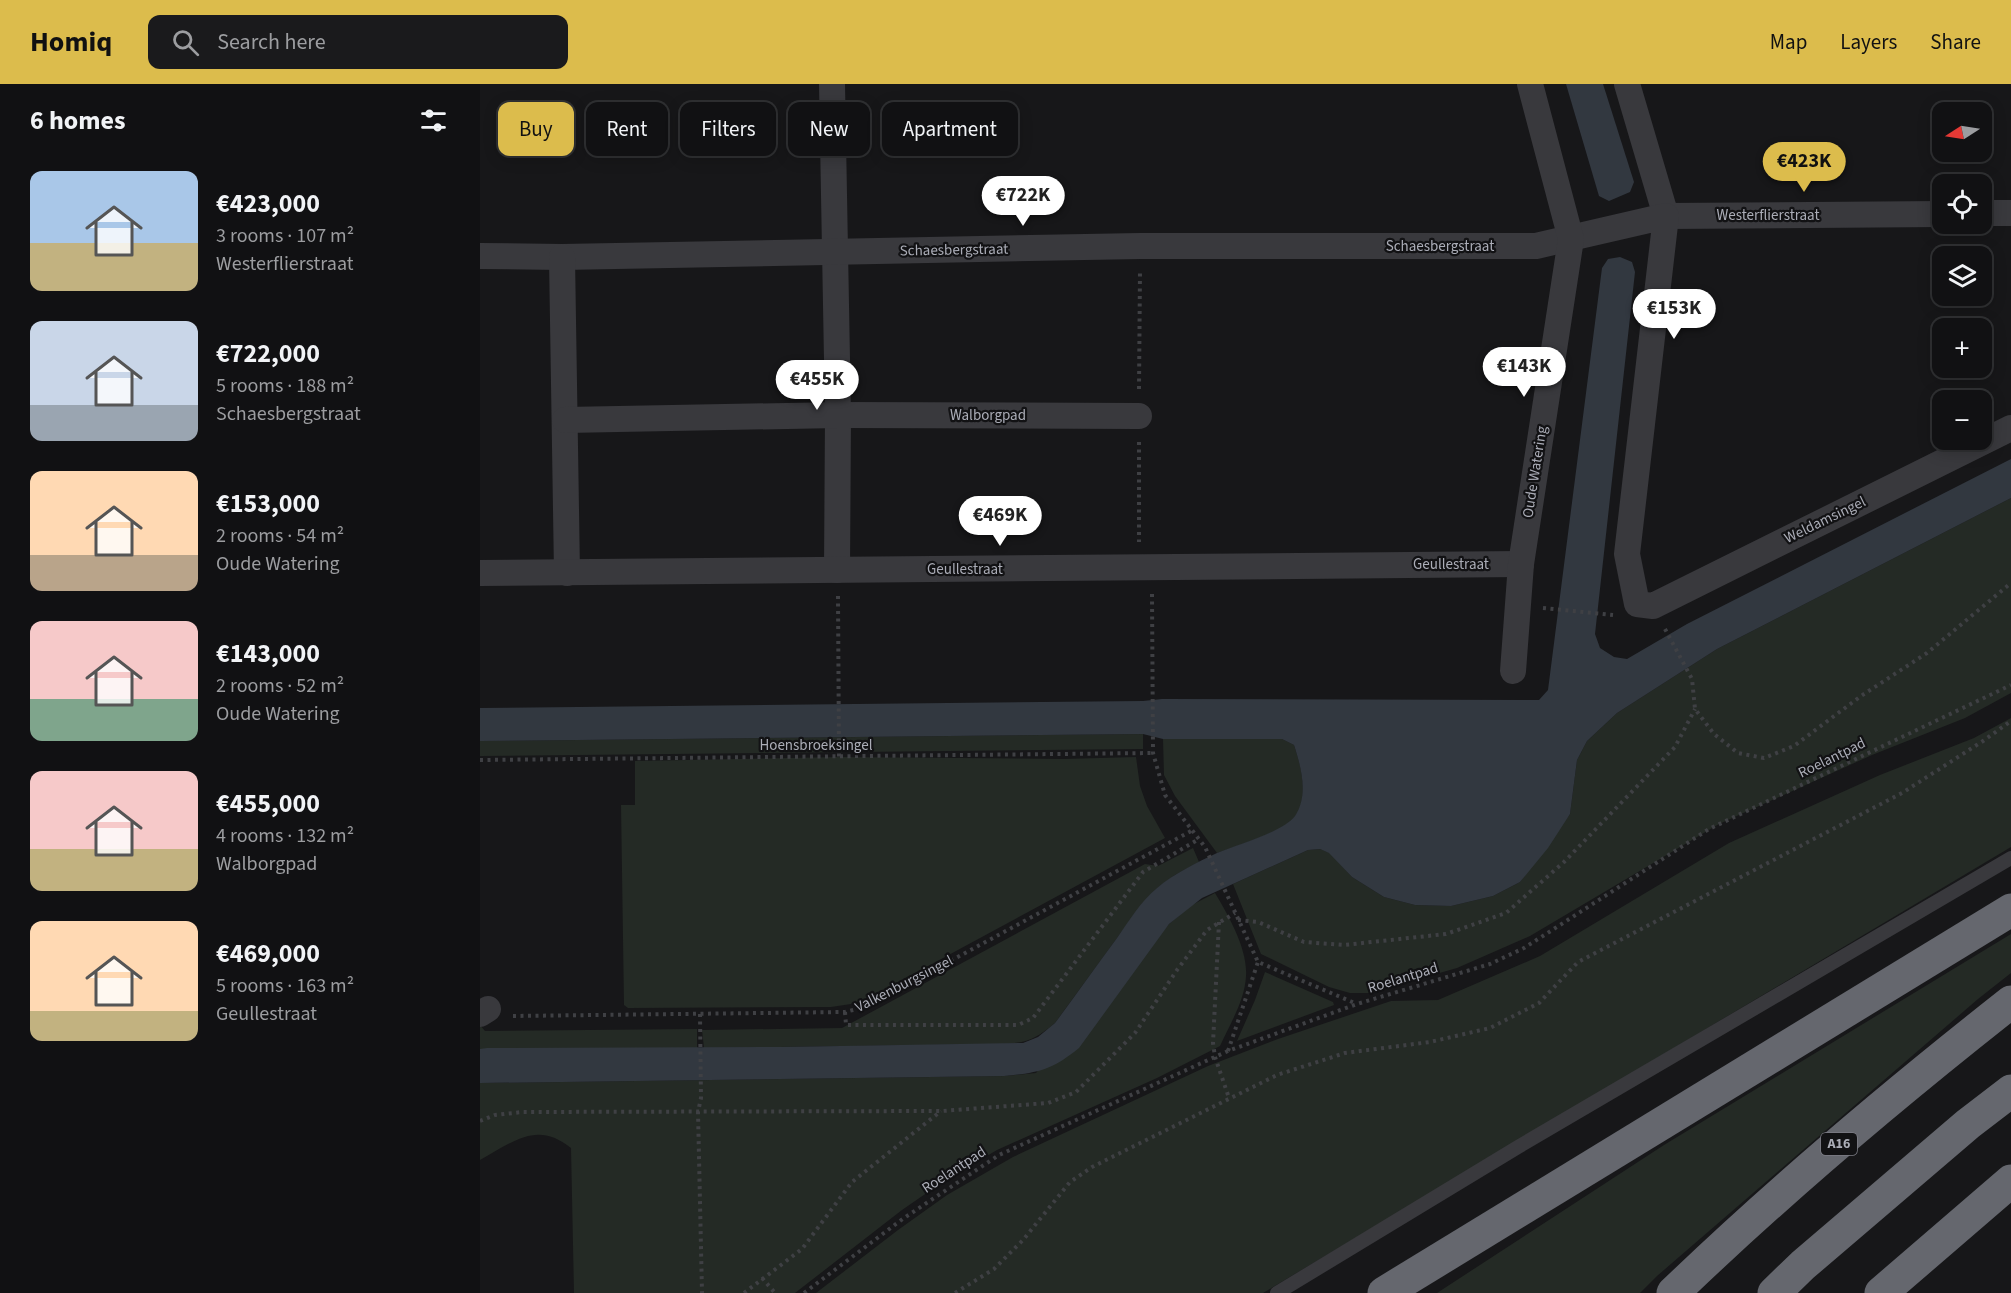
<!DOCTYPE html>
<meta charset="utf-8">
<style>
:root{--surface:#111113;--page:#1a1a1c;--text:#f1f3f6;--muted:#9c9da0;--line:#303133;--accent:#dcbc4c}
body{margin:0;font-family:"Source Sans 3",sans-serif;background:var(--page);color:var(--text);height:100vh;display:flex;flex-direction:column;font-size:22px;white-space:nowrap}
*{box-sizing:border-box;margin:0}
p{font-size:20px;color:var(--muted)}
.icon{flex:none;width:33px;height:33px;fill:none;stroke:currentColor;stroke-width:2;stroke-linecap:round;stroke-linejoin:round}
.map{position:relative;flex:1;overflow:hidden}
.details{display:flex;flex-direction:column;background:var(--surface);width:480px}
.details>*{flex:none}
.banner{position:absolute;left:18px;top:18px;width:570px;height:54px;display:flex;gap:12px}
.needle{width:39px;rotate:258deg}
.tools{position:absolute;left:1452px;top:18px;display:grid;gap:12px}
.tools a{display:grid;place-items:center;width:60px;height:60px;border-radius:12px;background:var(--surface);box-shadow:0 3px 15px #0003,0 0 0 2px var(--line);font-size:30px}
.price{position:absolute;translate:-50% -51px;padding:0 14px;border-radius:21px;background:#fff;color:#222;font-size:20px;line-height:39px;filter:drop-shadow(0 2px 3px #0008)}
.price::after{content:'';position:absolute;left:50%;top:36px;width:18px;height:14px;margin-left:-9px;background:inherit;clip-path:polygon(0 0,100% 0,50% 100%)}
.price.selected{background:var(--accent);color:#111}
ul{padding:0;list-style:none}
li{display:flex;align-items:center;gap:18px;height:150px;padding:0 30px}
li span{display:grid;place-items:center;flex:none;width:168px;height:120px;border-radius:12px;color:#555}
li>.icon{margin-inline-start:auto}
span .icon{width:72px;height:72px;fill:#fffc;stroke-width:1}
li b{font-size:26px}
h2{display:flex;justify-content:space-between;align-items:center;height:72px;padding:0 30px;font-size:26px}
.pill{padding:0 21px;border-radius:12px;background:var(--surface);box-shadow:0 3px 15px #0003,0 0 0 2px var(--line);font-size:21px;line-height:54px}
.pill.selected{background:var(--accent);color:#111}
header{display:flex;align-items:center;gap:36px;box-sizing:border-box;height:84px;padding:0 30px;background:var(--accent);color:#111}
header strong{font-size:28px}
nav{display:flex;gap:33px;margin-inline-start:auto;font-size:21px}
.search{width:420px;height:54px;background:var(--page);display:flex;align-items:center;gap:15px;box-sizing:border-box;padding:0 21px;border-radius:12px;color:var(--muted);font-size:22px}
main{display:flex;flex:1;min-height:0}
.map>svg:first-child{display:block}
.green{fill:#242a25}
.water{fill:#323840}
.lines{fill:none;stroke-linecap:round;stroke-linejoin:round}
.path{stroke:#3f4044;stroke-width:4;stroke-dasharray:3 4.5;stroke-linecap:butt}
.lane{stroke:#39393d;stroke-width:14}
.street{stroke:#39393d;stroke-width:26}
.highway{stroke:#65676e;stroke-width:33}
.labels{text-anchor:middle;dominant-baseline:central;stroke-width:4.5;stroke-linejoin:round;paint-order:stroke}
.shield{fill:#121214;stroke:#7d7e86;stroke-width:1.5}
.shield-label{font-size:14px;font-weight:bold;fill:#abadb7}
.street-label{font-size:15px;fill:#abadb7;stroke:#121214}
</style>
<header>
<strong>Homiq</strong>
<div class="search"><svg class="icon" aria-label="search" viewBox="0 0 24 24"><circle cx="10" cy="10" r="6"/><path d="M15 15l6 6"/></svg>Search here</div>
<nav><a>Map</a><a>Layers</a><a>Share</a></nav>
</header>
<main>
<section class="details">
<h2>6 homes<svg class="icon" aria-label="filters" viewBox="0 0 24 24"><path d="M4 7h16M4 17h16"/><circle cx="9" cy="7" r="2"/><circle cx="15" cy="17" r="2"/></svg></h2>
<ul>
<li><span style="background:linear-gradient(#a9c7e8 60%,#c2b280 0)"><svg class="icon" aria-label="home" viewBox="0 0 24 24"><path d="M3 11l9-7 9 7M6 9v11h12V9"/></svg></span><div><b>€423,000</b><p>3 rooms · 107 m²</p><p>Westerflierstraat</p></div></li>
<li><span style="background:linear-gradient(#c9d6e8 70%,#9aa5b1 0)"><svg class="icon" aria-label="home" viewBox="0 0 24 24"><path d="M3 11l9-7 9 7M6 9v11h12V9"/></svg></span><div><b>€722,000</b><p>5 rooms · 188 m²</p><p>Schaesbergstraat</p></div></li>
<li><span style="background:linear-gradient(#ffd9b3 70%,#b9a48a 0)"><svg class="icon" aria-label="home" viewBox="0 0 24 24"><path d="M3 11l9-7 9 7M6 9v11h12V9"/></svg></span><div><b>€153,000</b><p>2 rooms · 54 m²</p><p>Oude Watering</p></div></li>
<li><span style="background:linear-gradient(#f6c9c9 65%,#7fa58c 0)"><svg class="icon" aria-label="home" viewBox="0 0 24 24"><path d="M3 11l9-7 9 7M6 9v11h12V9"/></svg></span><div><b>€143,000</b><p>2 rooms · 52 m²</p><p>Oude Watering</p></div></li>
<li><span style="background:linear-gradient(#f6c9c9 65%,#c2b280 0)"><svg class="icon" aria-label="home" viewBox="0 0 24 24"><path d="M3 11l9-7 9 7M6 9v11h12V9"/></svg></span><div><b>€455,000</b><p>4 rooms · 132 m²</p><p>Walborgpad</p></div></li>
<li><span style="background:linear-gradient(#ffd9b3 75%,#c2b280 0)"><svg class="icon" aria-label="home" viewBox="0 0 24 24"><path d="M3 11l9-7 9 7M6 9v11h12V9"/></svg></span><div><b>€469,000</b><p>5 rooms · 163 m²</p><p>Geullestraat</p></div></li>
</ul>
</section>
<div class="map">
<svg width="1531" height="1209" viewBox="0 0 1531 1209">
<rect width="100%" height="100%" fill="#171719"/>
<g class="green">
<path d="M1531 414V609L1485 634 1392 671 1239 740 1050 852 977 884 889 909H870L849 903 781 870 753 800 828 766 840 765 850 769 872 793 904 813 935 821 971 822 1013 812 1040 798 1090 730 1097 676 1107 657 1137 629 1237 565Z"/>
<path d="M1531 634V763L783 1209H336L418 1146 467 1111 533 1073 728 982 798 955 911 917 958 916 1060 872 1249 759 1400 691 1494 654Z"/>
<path d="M663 650V665L0 672V657Z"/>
<path d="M683 655H802L814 661C821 682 830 714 814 734 802 748 756 762 737 769L695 712 684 691Z"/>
<path d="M359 673 584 675 656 673 660 702 667 722 685 754 389 914 371 920 351 923 148 924 144 921 141 721H155V677Z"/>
<path d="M713 764 719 778 695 791 676 805 659 824 575 939C556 955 547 959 522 960L224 964 222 946 362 944 665 780 678 782Z"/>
<path d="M735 809C748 831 768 865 766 892 765 916 750 940 740 962L677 994 517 1066 464 1097 422 1126 315 1209H94L91 1064C57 1036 33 1058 0 1076V999L524 992 556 989 689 840 710 822Z"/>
<path d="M1531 850V889L1498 915 1177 1192 1160 1209H957L1184 1061Z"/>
<path d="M785 888 853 918 854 921 757 957 775 916Z"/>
<path d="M0 941 5 947 217 945V964L0 965Z"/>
</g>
<g class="water">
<path d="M1086 0H1123L1154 98 1150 108 1129 117 1119 112Z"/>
<path d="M1140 173 1152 178 1155 188 1115 550 1120 564 1134 573 1147 575 1207 540 1531 375V414L1237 565 1137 629 1107 657 1097 676 1090 730 1068 764 1040 798 1013 812 971 822 935 821 904 813 872 793 849 769 840 765 828 766 722 814 689 840 599 964C572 986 558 989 524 992L0 999V965L7 964 302 963 543 959 558 953 575 939C596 911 616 882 637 854 649 837 661 817 677 804 695 789 716 779 737 769 756 761 803 748 815 732 829 711 821 683 814 661L802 655H683L663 650 0 657V624L663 617 682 615 1059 616 1068 606 1122 184 1128 175Z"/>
</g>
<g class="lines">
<g class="path">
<path d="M659 305 660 187"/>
<path d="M659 358V458"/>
<path d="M672 510 673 669 685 711 725 763 778 878 877 920"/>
<path d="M358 512 359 673"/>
<path d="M1063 524 1133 531"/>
<path d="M1185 545 1212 595 1215 625 1234 650 1258 669 1284 674 1314 662 1381 612 1447 569 1531 499"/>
<path d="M0 676 673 669"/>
<path d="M758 836 778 838 824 858 864 861 966 850 1026 829 1084 778 1195 663 1215 625"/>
<path d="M739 838 733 959 735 973 749 1014"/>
<path d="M365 928 366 941H538L553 934 663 788 719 755"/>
<path d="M220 930 221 1014 218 1028 222 1209"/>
<path d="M33 932 365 928 385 923 713 746"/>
<path d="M748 967 778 878"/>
<path d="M0 1037 15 1031 42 1028 462 1027 568 1019 596 1008 655 949 697 886 727 846 755 829"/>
<path d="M282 1194 295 1209"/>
<path d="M264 1209 322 1165 372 1098 461 1027"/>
<path d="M324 1209 424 1134 519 1071 748 967 877 920 1010 880 1044 864 1066 850 1229 745 1531 601"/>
<path d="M475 1209 514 1185 543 1156 590 1098 612 1083 797 991 865 969 950 958 1010 944 1059 919 1098 878 1422 709 1503 657 1531 637"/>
</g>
<path class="lane" d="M797 1209 1038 1063 1531 774"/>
<g class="street">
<path d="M352 0 358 331 357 486"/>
<path d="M1147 0 1186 132 1462 130"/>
<path d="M1502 129H1531"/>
<path d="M0 172 82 173 660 162H1056L1186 132 1147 470 1157 520 1173 522 1531 344"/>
<path d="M82 173 87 489"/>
<path d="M85 336 358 331 659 332"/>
<path d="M0 489 1041 480"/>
<path d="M1033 587 1041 480 1091 155 1050 0"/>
<path d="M0 930 8 925"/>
</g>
<g class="highway">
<path d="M904 1209 1531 826"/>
<path d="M1193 1209C1300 1106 1414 1010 1531 918"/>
<path d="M1294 1209 1323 1181 1488 1040 1531 1007"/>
<path d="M1401 1209 1531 1097"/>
</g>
</g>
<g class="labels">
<rect class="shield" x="1341" y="1049" width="36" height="22" rx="4.5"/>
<g class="shield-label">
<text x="1359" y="1060">A16</text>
</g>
<g class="street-label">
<text x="1288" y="131">Westerflierstraat</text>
<text x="960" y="162">Schaesbergstraat</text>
<text transform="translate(474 166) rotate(-1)">Schaesbergstraat</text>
<text x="508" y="331">Walborgpad</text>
<text transform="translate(1055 388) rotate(-81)">Oude Watering</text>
<text transform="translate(1345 436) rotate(-26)">Weldamsingel</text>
<text x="971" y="480">Geullestraat</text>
<text x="485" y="485">Geullestraat</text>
<text x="336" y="661">Hoensbroeksingel</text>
<text transform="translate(1352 674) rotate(-26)">Roelantpad</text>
<text transform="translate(923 894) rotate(-17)">Roelantpad</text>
<text transform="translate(424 900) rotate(-27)">Valkenburgsingel</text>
<text transform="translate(474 1086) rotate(-33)">Roelantpad</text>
</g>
</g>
</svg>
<div class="tools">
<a><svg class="needle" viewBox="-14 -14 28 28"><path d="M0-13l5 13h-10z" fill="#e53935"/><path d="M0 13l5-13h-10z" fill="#9c9da0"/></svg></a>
<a><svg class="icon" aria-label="locate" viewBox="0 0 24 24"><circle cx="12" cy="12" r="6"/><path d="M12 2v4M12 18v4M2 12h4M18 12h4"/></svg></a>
<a><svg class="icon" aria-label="layers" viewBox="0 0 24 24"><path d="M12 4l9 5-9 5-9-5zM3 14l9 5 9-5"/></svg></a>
<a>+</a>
<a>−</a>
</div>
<b class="price selected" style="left:1324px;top:109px">€423K</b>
<b class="price" style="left:543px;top:143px">€722K</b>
<b class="price" style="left:1194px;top:256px">€153K</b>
<b class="price" style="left:1044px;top:314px">€143K</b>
<b class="price" style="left:337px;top:327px">€455K</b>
<b class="price" style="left:520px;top:463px">€469K</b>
<div class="banner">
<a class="pill selected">Buy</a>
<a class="pill">Rent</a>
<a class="pill">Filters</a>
<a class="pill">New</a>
<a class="pill">Apartment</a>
</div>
</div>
</main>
